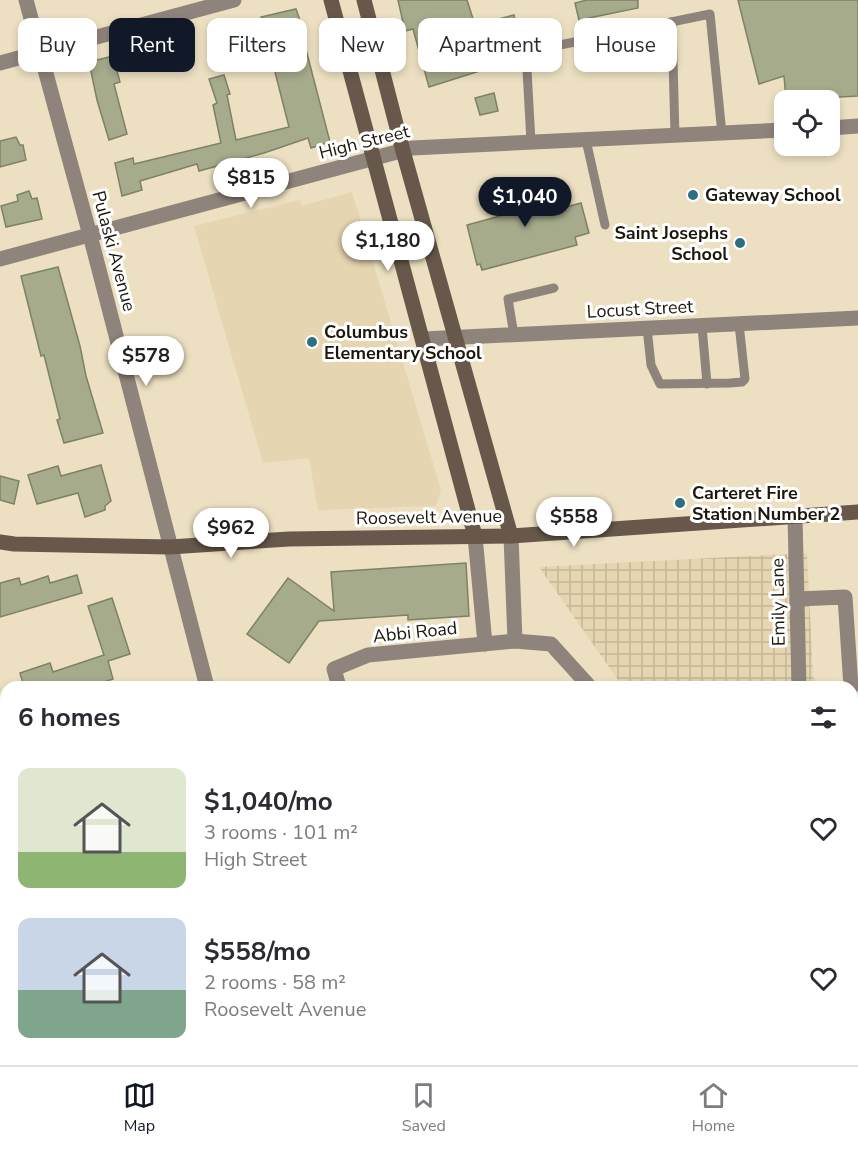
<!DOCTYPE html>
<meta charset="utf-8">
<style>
:root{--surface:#fff;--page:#f2f2f3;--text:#2b2b33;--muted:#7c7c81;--line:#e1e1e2;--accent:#111827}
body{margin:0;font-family:"Nunito Sans",sans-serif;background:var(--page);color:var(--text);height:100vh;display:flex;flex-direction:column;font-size:22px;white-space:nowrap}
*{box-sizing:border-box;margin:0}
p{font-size:20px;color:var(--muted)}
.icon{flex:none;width:33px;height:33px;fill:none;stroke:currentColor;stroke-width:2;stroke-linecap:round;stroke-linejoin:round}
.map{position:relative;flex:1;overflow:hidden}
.drawer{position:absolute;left:0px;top:681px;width:858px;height:384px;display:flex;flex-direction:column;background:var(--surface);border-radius:18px 18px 0 0;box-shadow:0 3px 9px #0003}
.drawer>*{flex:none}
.guide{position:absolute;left:18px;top:18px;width:822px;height:54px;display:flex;gap:12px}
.tools{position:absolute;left:774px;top:90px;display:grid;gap:12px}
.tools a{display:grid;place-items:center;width:66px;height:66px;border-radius:12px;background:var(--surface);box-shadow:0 3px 9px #0003;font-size:30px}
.price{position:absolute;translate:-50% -51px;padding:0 14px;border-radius:21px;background:#fff;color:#222;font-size:20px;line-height:39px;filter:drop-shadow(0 2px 3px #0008)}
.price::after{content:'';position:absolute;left:50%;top:36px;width:18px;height:14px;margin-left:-9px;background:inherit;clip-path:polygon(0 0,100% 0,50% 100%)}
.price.current{background:var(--accent);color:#fff}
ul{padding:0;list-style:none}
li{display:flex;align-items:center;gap:18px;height:150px;padding:0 18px}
li span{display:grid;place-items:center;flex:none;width:168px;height:120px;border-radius:12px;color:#555}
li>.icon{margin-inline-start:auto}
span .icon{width:72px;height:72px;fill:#fffc;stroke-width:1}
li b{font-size:26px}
h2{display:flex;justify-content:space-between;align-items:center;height:72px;padding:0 18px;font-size:26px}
.tag{padding:0 21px;border-radius:12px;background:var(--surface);box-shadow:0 3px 9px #0003;font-size:21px;line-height:54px}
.tag.current{background:var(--accent);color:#fff}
.dock{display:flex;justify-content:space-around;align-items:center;height:84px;border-top:2px solid var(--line);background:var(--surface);font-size:16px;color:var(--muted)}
.dock a{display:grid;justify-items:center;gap:3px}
.dock .current{color:var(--accent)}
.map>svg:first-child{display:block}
.built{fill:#e5d5b0}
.industrial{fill:url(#industrial-grid)}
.building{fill:#a6ab8c;stroke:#7e8265;stroke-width:1.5}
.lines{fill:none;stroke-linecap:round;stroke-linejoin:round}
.lane{stroke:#8f847b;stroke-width:9}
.street{stroke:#8f847b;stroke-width:15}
.secondary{stroke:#67584b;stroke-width:15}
.poi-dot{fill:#2b6f80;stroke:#fff;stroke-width:2}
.labels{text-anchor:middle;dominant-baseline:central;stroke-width:6;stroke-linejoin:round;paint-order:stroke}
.street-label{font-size:18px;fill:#1c170c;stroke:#fff}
.poi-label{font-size:18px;font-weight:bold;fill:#1c170c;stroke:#fff;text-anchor:start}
</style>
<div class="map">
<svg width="858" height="1065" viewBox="0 0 858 1065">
<defs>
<pattern id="industrial-grid" width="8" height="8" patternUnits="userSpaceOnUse" patternTransform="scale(1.5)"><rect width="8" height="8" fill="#e5d5b0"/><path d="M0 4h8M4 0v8" fill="none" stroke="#c4b696"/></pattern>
</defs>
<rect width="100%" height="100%" fill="#ede0c2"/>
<path class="built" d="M352 192 441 490 436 506 318 510 309 458 263 463 194 226 300 200 302 206Z"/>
<g class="industrial">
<path d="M807 553 813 677 821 687H623L539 567Z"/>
<path d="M852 724 858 732V1034L856 1037 858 1040V1065H604L613 1059H852Z"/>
</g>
<g class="building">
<path d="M398 0H467L475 25 514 15 519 37 481 48 486 69 429 87 413 29 405 31Z"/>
<path d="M587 0H638V8L579 20 575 3Z"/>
<path d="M738 0H858V96L786 100 784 76 759 84Z"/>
<path d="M296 9 302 26 300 27 302 34 330 142 311 148 308 138 264 153 199 171 197 164 140 181 142 190 122 196 115 163 133 158 134 164 221 143 213 105 217 103 209 79 224 75 230 94 227 95 236 140 289 127 275 72 280 69 273 42 270 43 261 17Z"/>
<path d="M231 28 238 48 214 56 209 34Z"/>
<path d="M113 56 120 82 114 84 127 134 109 140 97 100 89 62Z"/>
<path d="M494 93 498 111 480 115 475 98Z"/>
<path d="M16 137 20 145H23L26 160 0 167V141Z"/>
<path d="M527 180 535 207 564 199 566 207 581 203 589 233 575 237 577 245 482 270 480 264 477 265 467 225 500 216 492 189Z"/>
<path d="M29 191 32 199 37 198 42 219 6 227 1 206 18 201 17 195Z"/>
<path d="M58 267 80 346 86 376 103 433 64 443 57 420 60 419 44 355 41 356 21 276Z"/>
<path d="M101 465 111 501 105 506V510L85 517 78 493 37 504 28 475 58 466 61 476Z"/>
<path d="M0 476 19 481 14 504 0 500Z"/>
<path d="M466 563 469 616 408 620V615L319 621 289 663 247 634 288 578 334 611 331 572Z"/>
<path d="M77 575 82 593 0 617V583L19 578 21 585 48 576 50 583Z"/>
<path d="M112 598 130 654 108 661 113 679 89 687H24L20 673 50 663 53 672 104 655 88 606Z"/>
</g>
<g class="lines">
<g class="lane">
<path d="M672 22 675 136"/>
<path d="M586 140 605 225"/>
<path d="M531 142 526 52 710 14 722 134"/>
<path d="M702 326 707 384"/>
<path d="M647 328 651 365 660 384 730 383 742 382 745 379 739 324"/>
<path d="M514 335 508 299 554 288"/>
<path d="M0 734 6 733"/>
<path d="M0 774 6 777"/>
<path d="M852 964 858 973"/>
<path d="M852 1025 858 1034"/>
<path d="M251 1059 253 1065"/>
<path d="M134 1065 142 1063 143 1065"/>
</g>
<g class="street">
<path d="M26 0 90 235 207 687"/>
<path d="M0 63 234 0"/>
<path d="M830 128 858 126"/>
<path d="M0 259 412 148 784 130"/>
<path d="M423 339 858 318"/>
<path d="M795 516 799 687"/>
<path d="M475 536 485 644"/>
<path d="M511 536 515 641"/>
<path d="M797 599 845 597 851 687"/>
<path d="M339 687 334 669 368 655 515 641 551 644 590 687"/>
<path d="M852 706V710L858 715"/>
<path d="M852 770 858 775"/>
<path d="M306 1059 307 1065"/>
</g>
<g class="secondary">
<path d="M331 0 475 536"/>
<path d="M364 0 403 151 511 536"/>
<path d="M0 542 14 544 170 547 289 539 511 536 858 512"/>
<path d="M852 939 858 937"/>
<path d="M370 1059 387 1065"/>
<path d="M497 1065 515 1059"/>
</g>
</g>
<g class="poi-dot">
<circle cx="693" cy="195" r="6"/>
<circle cx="740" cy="243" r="6"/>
<circle cx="312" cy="342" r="6"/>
<circle cx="680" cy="503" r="6"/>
</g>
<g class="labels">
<g class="street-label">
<text transform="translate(364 142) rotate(-14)">High Street</text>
<text transform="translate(114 251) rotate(75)">Pulaski Avenue</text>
<text transform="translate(640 309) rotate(-3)">Locust Street</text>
<text transform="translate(429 517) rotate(-1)">Roosevelt Avenue</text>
<text transform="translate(778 602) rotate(-91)">Emily Lane</text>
<text transform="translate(415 632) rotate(-6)">Abbi Road</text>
</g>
<g class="poi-label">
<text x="705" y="195">Gateway School</text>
<text x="728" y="233" text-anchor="end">Saint Josephs<tspan x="728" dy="21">School</tspan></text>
<text x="324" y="332">Columbus<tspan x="324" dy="21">Elementary School</tspan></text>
<text x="692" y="493">Carteret Fire<tspan x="692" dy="21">Station Number 2</tspan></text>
</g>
</g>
</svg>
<div class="tools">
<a><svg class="icon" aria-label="locate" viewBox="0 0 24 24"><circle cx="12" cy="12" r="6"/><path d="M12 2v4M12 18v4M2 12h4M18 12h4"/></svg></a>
</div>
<b class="price" style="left:251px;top:209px">$815</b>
<b class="price current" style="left:525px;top:228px">$1,040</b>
<b class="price" style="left:388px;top:272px">$1,180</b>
<b class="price" style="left:146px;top:387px">$578</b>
<b class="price" style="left:574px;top:548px">$558</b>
<b class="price" style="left:231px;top:559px">$962</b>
<div class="guide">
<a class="tag">Buy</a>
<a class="tag current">Rent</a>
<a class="tag">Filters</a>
<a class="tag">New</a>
<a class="tag">Apartment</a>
<a class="tag">House</a>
</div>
<section class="drawer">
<h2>6 homes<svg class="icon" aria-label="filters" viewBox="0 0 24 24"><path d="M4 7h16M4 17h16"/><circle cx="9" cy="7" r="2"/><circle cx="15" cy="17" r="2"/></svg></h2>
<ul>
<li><span style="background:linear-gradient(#dfe7d0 70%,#8fb573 0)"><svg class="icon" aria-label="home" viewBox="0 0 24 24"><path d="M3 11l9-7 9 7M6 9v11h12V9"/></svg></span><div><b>$1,040/mo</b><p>3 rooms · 101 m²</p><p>High Street</p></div><svg class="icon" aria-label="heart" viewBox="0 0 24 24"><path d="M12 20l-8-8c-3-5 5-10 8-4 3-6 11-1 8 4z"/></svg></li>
<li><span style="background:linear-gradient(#c9d6e8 60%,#7fa58c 0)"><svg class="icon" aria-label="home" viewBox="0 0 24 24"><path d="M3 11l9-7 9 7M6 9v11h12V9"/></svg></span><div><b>$558/mo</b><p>2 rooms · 58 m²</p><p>Roosevelt Avenue</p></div><svg class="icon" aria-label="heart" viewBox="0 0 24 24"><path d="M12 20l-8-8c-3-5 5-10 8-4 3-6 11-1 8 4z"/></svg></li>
</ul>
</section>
</div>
<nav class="dock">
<a class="current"><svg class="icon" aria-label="map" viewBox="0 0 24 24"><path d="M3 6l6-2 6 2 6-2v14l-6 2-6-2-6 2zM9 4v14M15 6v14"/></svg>Map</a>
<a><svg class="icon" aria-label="saved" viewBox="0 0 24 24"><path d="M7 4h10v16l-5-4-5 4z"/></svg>Saved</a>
<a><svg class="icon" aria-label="home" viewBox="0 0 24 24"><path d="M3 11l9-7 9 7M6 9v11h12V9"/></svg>Home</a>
</nav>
